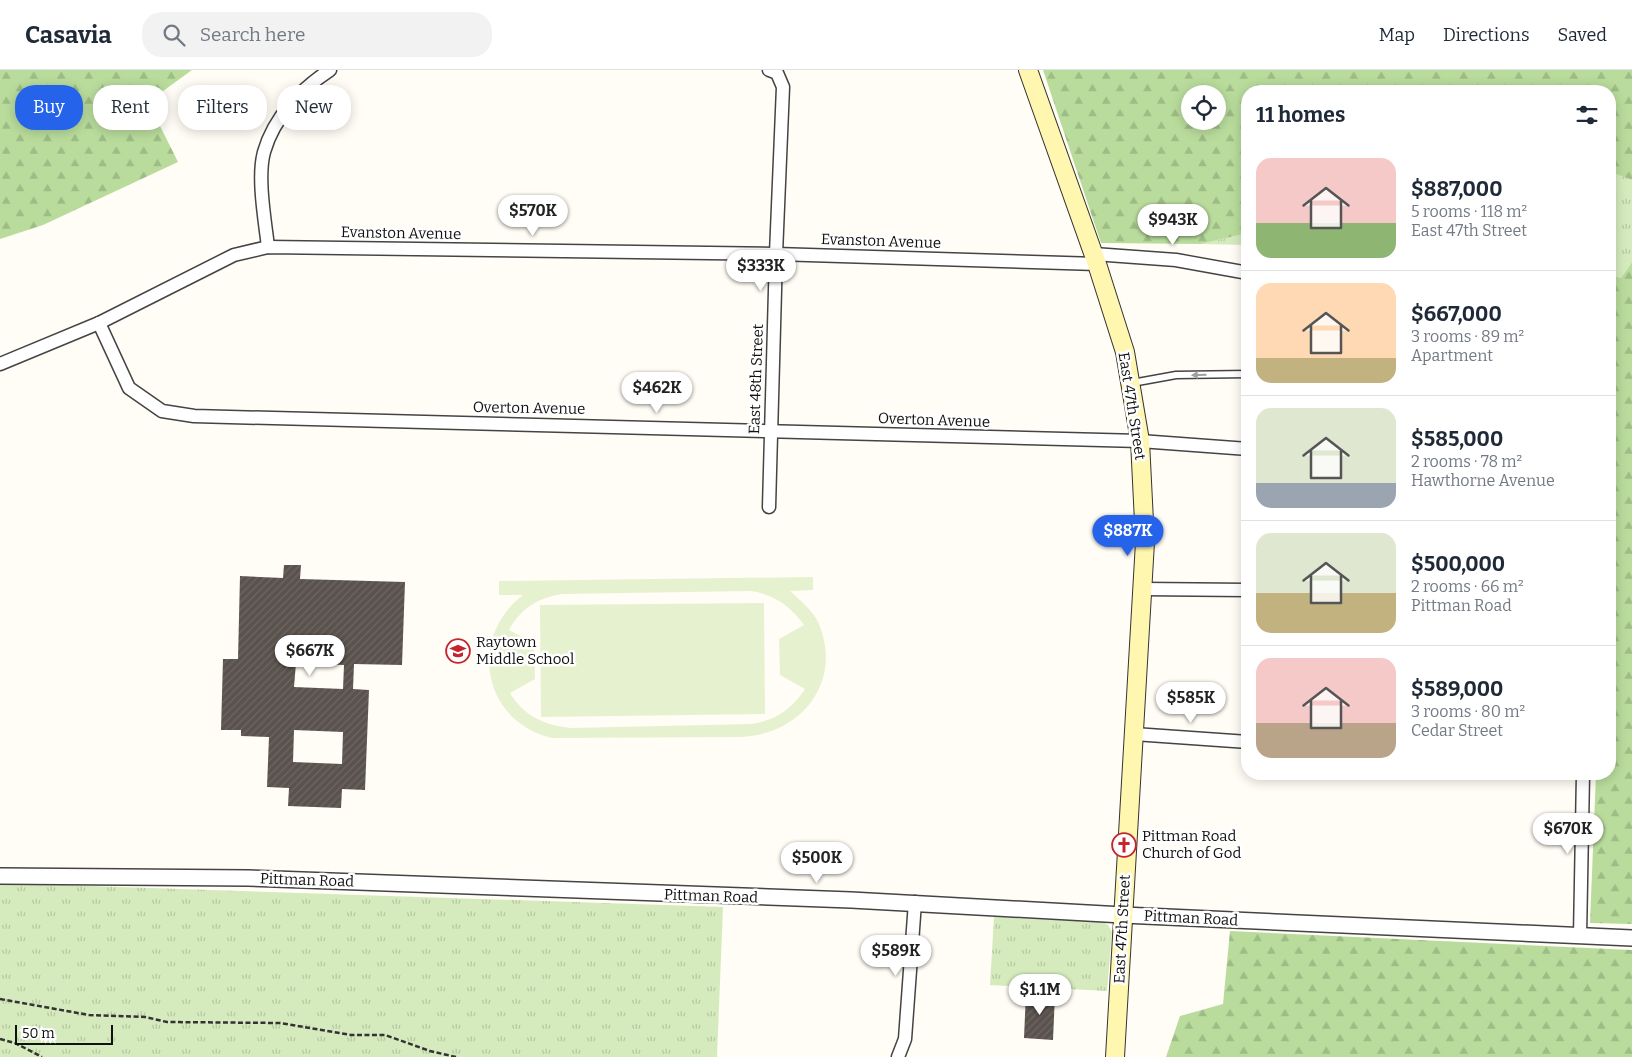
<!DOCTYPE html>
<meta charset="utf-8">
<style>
:root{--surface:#fff;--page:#f2f2f3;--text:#1f2937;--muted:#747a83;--line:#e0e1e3;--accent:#2563eb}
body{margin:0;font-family:Bitter,serif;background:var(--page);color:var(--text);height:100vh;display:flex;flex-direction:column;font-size:19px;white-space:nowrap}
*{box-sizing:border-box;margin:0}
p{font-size:16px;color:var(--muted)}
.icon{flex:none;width:28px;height:28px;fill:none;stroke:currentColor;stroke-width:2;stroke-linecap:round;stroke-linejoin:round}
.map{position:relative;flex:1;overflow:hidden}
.side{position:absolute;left:1241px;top:15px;width:375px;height:695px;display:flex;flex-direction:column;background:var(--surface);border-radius:20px;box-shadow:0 2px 12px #0003}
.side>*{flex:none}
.guide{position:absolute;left:15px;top:15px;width:475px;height:45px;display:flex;gap:10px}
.controls{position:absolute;left:1181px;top:15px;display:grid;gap:10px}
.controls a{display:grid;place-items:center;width:45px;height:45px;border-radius:50%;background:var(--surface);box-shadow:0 2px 12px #0003;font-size:25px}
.scale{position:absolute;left:15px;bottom:12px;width:98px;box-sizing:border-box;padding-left:5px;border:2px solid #111;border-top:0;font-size:14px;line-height:18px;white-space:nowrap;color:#111;-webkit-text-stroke:4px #fff;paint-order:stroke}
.price{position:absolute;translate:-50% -42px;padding:0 11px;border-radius:18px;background:#fff;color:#222;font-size:16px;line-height:32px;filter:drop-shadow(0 1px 2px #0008)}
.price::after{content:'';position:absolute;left:50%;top:30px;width:15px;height:11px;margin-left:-8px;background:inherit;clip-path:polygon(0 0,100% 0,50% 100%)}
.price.selected{background:var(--accent);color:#fff}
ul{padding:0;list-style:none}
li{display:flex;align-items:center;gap:15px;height:125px;padding:0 15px}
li+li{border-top:1px solid var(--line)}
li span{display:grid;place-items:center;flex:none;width:140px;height:100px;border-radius:15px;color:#555}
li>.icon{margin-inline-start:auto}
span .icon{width:60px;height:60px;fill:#fffc;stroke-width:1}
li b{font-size:21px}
h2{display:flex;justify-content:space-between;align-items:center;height:60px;padding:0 15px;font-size:21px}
.chip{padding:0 18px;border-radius:20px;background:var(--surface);box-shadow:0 2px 12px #0003;font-size:18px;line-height:45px}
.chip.selected{background:var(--accent);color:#fff}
header{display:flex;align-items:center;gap:30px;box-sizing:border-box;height:70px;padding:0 25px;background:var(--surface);border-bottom:1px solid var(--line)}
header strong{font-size:24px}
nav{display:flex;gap:28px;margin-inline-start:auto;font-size:18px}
.search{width:350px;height:45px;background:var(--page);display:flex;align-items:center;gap:12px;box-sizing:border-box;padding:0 18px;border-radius:20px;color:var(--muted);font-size:19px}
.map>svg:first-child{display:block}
.grass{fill:url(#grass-tufts)}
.forest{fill:url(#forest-firs);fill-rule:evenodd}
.pitch{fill:#e6f2cf;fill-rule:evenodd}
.building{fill:url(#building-hatch);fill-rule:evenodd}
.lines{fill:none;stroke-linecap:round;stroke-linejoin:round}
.service-casing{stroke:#444;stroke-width:9}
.minor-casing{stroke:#444;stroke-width:15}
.tertiary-casing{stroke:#444;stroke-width:18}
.secondary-casing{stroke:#333;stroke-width:20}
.path{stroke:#333;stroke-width:2.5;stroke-dasharray:5 2.5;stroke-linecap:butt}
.service{stroke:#fff;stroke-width:6}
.minor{stroke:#fff;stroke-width:12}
.tertiary{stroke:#fff;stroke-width:15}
.secondary{stroke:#fff6b0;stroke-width:18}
.oneway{fill:#a0a0a0}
.labels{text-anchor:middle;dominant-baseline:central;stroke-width:5;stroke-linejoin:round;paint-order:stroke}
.street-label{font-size:15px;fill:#111;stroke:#fff}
.poi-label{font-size:15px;fill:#111;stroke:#fff;text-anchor:start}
</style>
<header>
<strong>Casavia</strong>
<div class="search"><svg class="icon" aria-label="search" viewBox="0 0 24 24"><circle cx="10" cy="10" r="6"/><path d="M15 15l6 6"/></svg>Search here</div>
<nav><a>Map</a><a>Directions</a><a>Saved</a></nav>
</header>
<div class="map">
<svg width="1632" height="987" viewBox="0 0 1632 987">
<defs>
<pattern id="grass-tufts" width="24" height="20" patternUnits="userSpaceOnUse" patternTransform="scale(1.25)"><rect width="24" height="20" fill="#d5ebbd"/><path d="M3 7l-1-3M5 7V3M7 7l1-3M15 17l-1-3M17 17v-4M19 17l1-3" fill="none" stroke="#b6c8a1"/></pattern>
<pattern id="forest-firs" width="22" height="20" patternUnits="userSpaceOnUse" patternTransform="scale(1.25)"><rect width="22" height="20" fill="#b9dc9c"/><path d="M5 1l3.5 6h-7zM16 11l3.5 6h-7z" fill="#9ebc85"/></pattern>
<pattern id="building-hatch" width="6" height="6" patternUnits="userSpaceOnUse" patternTransform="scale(1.25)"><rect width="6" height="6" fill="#5a524d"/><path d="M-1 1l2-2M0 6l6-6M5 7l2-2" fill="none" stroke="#6d6662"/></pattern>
</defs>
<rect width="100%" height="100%" fill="#fffdf5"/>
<g class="grass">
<path d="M1610 102 1632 110V192L1621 208 1610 203Z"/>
<path d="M1247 161V175L1201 174 1247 163Z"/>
<path d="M0 813 723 837 717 987H0Z"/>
<path d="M994 847 1103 852 1108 855 1112 862 1107 921 990 915Z"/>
</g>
<g class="forest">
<path d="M0 0H192L148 32 178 92 43 155 0 169Z"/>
<path d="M1043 0H1632V110L1610 102V21H1248L1247 163 1201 174 1101 173ZM1190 24H1218V51H1190Z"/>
<path d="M1632 192V854L1590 853 1596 704H1610V204L1621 208Z"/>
<path d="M1230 861 1632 880V987H1166L1180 946 1223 934Z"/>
</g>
<g class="pitch">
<path d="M813 507V520L790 521C800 530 812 540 818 552 844 611 802 664 741 667L552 668C483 652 467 568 523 525H499V511ZM751 521C775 525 790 536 804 555L779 569 780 605 805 619C792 639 776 650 752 654L571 658C544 655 524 646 510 623L535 609 534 573 509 560C521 538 538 528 562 524Z"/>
<path d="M764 533 765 644 541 647 540 535Z"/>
</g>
<g class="building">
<path d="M284 495H301L300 509 405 512 402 595 354 594 353 619 369 620 365 720 342 719 341 738 288 736 289 718 267 717 269 667 241 666V660H221L223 589H238L240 506 283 508ZM296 593 344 595 343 619 294 617ZM294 660 343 662 342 694 293 692Z"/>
<path d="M1026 923 1055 924 1053 970 1024 968Z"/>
</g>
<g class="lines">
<g class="service-casing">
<path id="service" d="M1132 313 1176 305 1248 304"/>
</g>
<g class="minor-casing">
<g id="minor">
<path d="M268 177C265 151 257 107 264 82 274 47 301 19 330 0"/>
<path d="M1094 184 1176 190 1248 203"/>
<path d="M99 253 129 318 162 341 194 346 1140 371 1248 379"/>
<path d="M0 294 99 253 234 185 268 177 776 184 1097 194"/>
<path d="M769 437 776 184 783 17 777 3 769 0"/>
<path d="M1142 519 1248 520"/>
<path d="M1134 664 1248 672"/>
<path d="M1580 866 1583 704"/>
<path d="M898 987 905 969 915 832"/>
</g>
</g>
<g class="tertiary-casing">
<path id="tertiary" d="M0 806 248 808 851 830 1123 845 1632 868"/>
</g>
<g class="secondary-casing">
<path id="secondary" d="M1028 0 1097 194 1125 282 1140 371 1145 472 1115 987"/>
</g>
<g class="path">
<path d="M0 929 89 945 145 947 167 952 280 953 351 965H385L430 981 456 987"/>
<path d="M0 969 15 973 42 987"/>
</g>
<use href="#service" class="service"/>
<use href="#minor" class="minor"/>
<use href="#tertiary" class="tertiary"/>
<use href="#secondary" class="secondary"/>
</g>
<defs><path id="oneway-solid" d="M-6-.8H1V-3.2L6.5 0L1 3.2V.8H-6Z" transform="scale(1.25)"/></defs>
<use class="oneway" href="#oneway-solid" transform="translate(1199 305) rotate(179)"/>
<defs>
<g id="school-ring" transform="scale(1.25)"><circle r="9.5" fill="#fff" stroke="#c4262e" stroke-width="1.5"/><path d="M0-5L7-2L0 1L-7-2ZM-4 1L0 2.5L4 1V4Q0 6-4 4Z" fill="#c4262e"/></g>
<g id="church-ring" transform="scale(1.25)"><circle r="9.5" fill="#fff" stroke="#c4262e" stroke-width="1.5"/><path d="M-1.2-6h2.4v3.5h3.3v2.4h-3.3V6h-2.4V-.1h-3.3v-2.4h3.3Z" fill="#c4262e"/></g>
</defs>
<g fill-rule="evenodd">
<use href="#school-ring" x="458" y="581"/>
<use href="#church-ring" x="1124" y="775"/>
</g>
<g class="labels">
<g class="street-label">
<text transform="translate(401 163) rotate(1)">Evanston Avenue</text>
<text transform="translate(881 171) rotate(2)">Evanston Avenue</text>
<text transform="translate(756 309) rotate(-88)">East 48th Street</text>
<text transform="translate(1132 336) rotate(81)">East 47th Street</text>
<text transform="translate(529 338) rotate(1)">Overton Avenue</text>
<text transform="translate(934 350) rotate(2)">Overton Avenue</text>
<text transform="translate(307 810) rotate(2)">Pittman Road</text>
<text transform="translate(711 826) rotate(2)">Pittman Road</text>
<text transform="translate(1191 848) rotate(3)">Pittman Road</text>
<text transform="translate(1122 859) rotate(-87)">East 47th Street</text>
</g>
<g class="poi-label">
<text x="476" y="572">Raytown<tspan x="476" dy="17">Middle School</tspan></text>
<text x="1142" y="766">Pittman Road<tspan x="1142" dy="17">Church of God</tspan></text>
</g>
</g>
</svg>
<div class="controls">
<a><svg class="icon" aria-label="locate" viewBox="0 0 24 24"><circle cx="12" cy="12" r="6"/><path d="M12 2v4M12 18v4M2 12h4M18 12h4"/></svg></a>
</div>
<div class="scale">50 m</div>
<b class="price" style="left:533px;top:167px">$570K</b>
<b class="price" style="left:1173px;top:176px">$943K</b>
<b class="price" style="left:761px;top:222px">$333K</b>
<b class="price" style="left:657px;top:344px">$462K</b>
<b class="price selected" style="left:1128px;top:487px">$887K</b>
<b class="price" style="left:310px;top:607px">$667K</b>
<b class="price" style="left:1191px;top:654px">$585K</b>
<b class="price" style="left:1568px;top:785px">$670K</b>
<b class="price" style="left:817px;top:814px">$500K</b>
<b class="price" style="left:896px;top:907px">$589K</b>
<b class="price" style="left:1040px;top:946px">$1.1M</b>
<div class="guide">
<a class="chip selected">Buy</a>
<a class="chip">Rent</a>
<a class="chip">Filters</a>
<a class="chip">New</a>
</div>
<section class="side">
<h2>11 homes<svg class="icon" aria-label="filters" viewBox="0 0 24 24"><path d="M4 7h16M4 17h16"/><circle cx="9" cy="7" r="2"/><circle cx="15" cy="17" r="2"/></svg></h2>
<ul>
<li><span style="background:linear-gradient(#f6c9c9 65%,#8fb573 0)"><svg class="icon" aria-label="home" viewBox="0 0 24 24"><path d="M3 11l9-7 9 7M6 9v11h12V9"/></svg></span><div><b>$887,000</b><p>5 rooms · 118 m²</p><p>East 47th Street</p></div></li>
<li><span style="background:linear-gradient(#ffd9b3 75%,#c2b280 0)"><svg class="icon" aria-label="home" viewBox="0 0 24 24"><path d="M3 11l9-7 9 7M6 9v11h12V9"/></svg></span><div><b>$667,000</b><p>3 rooms · 89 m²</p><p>Apartment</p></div></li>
<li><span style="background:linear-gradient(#dfe7d0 75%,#9aa5b1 0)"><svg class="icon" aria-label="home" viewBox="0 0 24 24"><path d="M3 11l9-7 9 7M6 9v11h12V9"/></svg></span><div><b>$585,000</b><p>2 rooms · 78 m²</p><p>Hawthorne Avenue</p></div></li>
<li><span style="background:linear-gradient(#dfe7d0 60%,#c2b280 0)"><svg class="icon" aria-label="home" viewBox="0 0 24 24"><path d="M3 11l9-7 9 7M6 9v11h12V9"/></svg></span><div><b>$500,000</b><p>2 rooms · 66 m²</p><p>Pittman Road</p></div></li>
<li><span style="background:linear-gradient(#f6c9c9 65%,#b9a48a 0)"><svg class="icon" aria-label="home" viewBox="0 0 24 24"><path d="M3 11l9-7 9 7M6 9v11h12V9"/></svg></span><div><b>$589,000</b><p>3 rooms · 80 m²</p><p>Cedar Street</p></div></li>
</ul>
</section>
</div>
